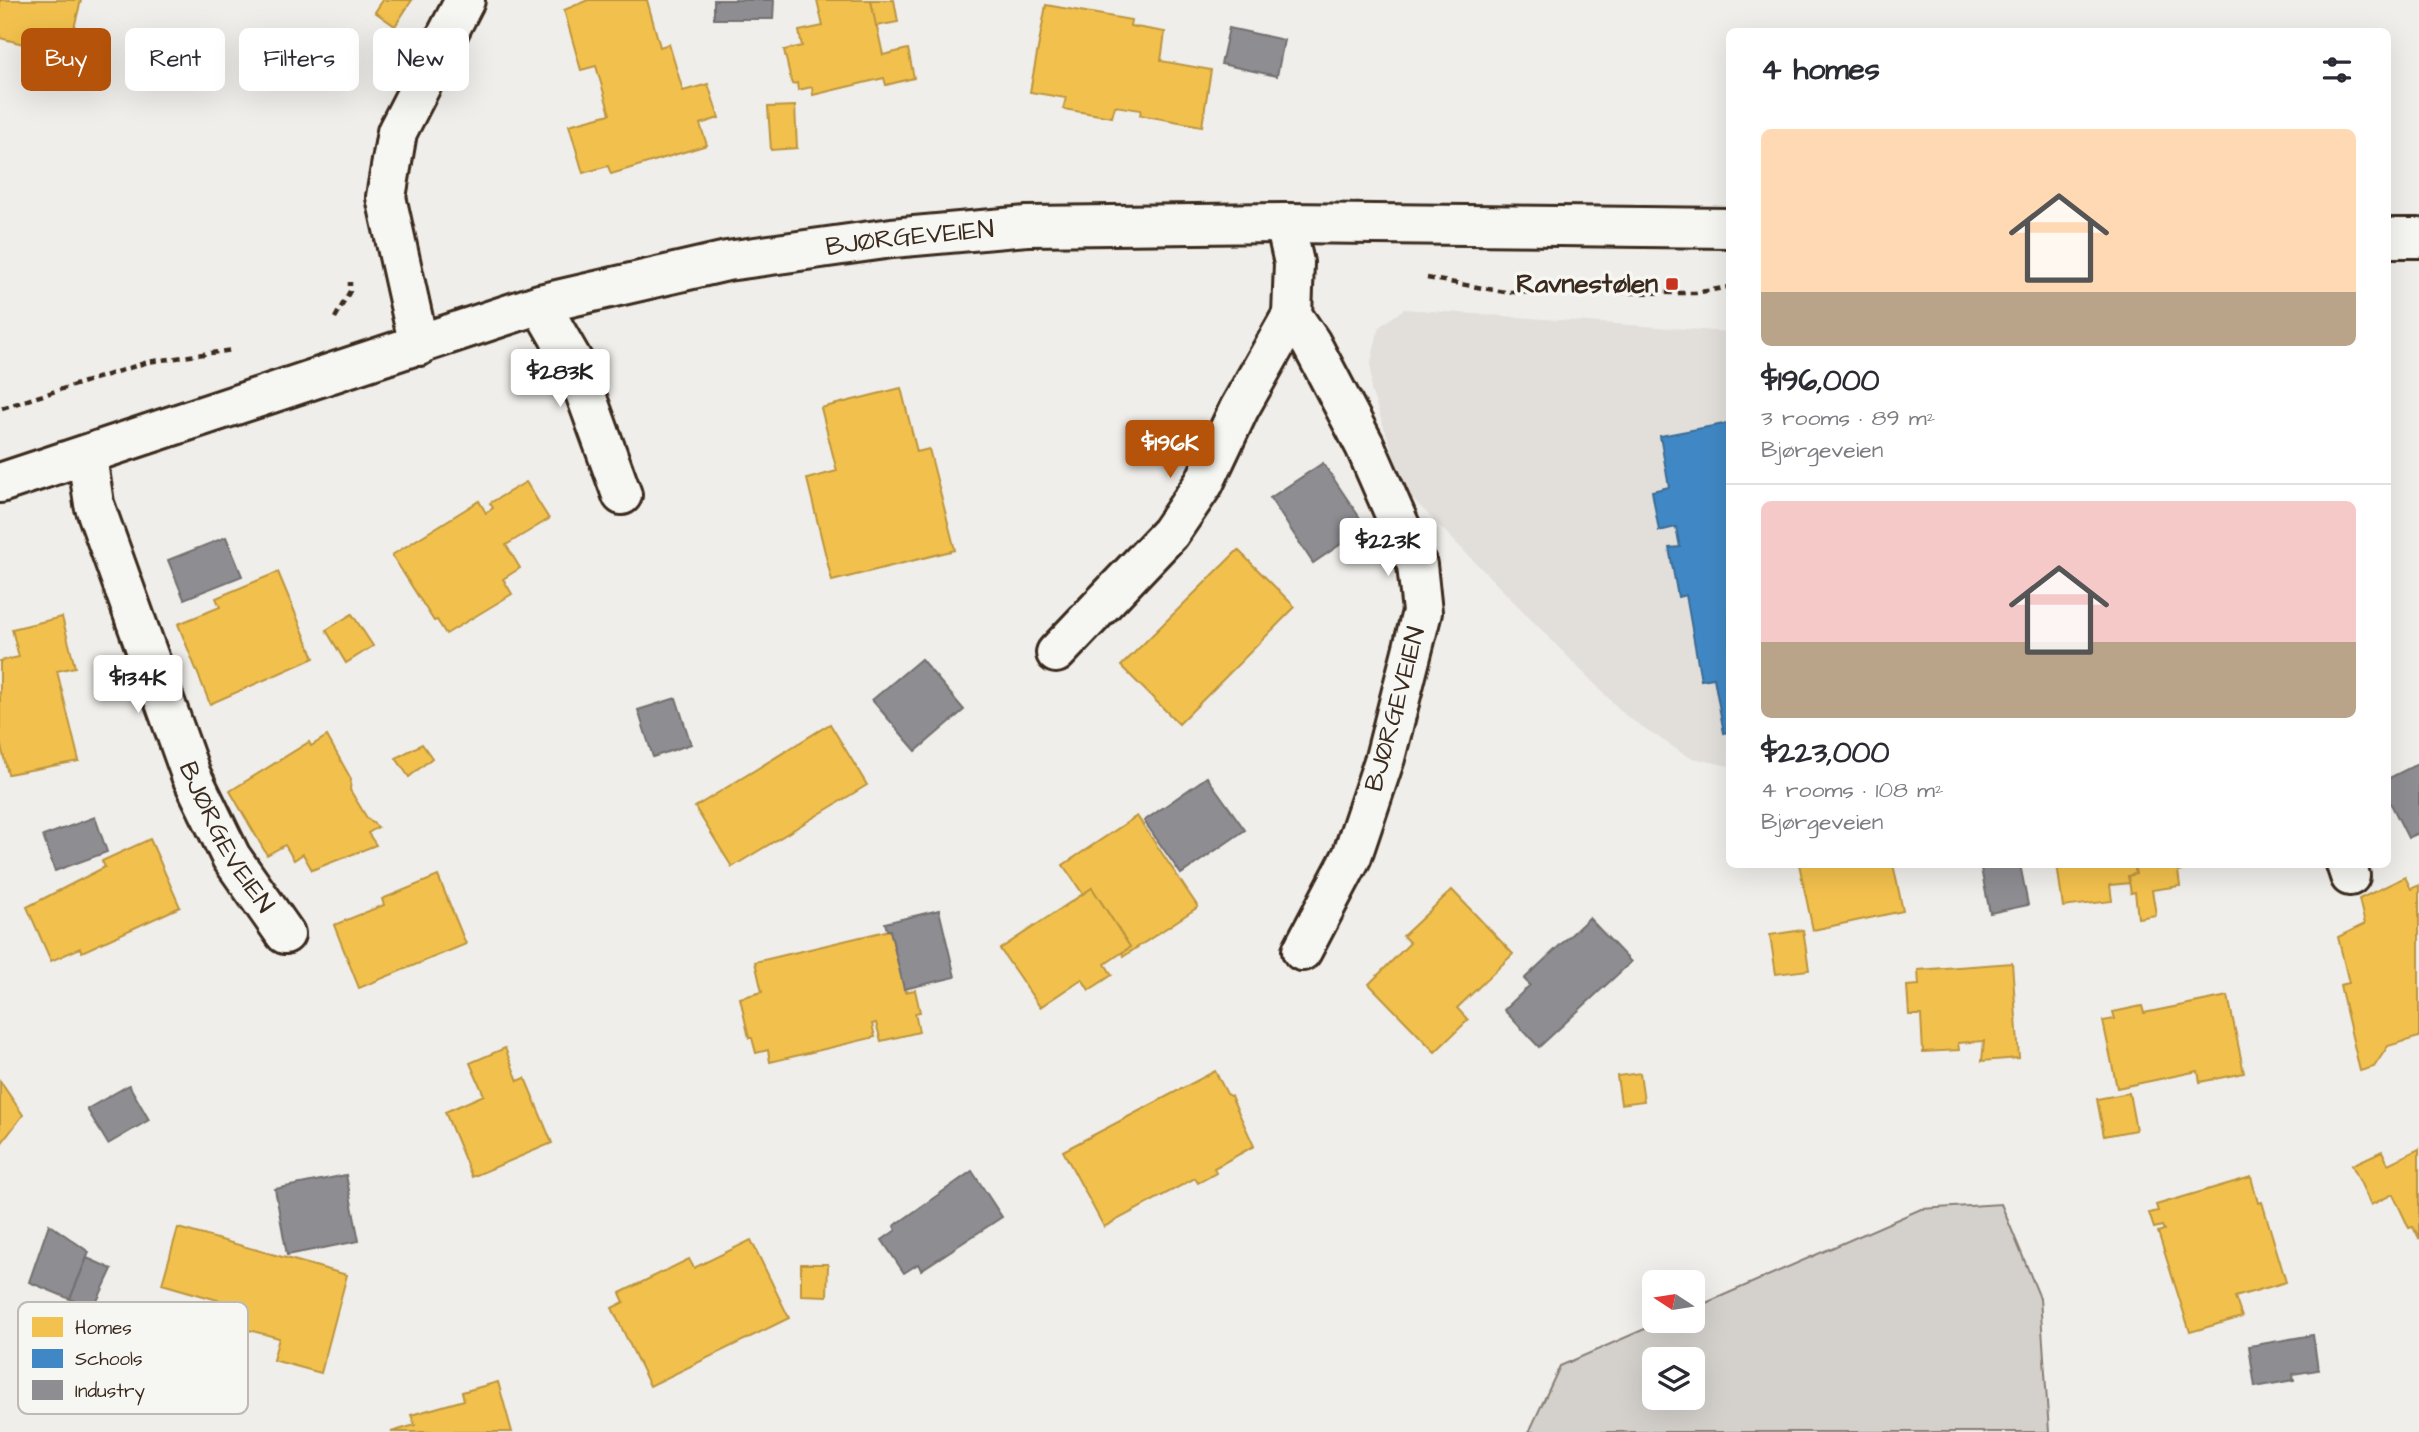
<!DOCTYPE html>
<meta charset="utf-8">
<style>
:root{--surface:#fff;--page:#f2f2f3;--text:#2b2b33;--muted:#7c7c81;--line:#e1e1e2;--accent:#b45309}
body{margin:0;font-family:"Architects Daughter",sans-serif;background:var(--page);color:var(--text);height:100vh;display:flex;flex-direction:column;font-size:26px;white-space:nowrap}
*{box-sizing:border-box;margin:0}
p{font-size:23px;color:var(--muted)}
.icon{flex:none;width:38px;height:38px;fill:none;stroke:currentColor;stroke-width:2;stroke-linecap:round;stroke-linejoin:round}
.map{position:relative;flex:1;overflow:hidden}
.panel{position:absolute;left:1726px;top:28px;width:665px;height:840px;display:flex;flex-direction:column;background:var(--surface);border-radius:10px;box-shadow:0 7px 28px #0002}
.panel>*{flex:none}
.hud{position:absolute;left:21px;top:28px;width:665px;height:63px;display:flex;gap:14px}
.needle{width:46px;rotate:282deg}
.fabs{position:absolute;left:1642px;top:1270px;display:grid;gap:14px}
.fabs a{display:grid;place-items:center;width:63px;height:63px;border-radius:10px;background:var(--surface);box-shadow:0 7px 28px #0002;font-size:35px}
.price{position:absolute;translate:-50% -60px;padding:0 16px;border-radius:7px;background:#fff;color:#222;font-size:23px;line-height:46px;filter:drop-shadow(0 2px 4px #0008)}
.price::after{content:'';position:absolute;left:50%;top:42px;width:21px;height:16px;margin-left:-10px;background:inherit;clip-path:polygon(0 0,100% 0,50% 100%)}
.price.active{background:var(--accent);color:#fff}
ul{padding:0;list-style:none}
li{display:grid;align-content:center;gap:14px;height:371px;padding:0 35px}
li+li{border-top:2px solid var(--line)}
li span{display:grid;place-items:center;height:217px;border-radius:10px;color:#555}
li>.icon{margin-inline-start:auto}
span .icon{width:126px;height:126px;fill:#fffc;stroke-width:1}
li b{font-size:30px}
h2{display:flex;justify-content:space-between;align-items:center;height:84px;padding:0 35px;font-size:30px}
.chip{padding:0 24px;border-radius:10px;background:var(--surface);box-shadow:0 7px 28px #0002;font-size:24px;line-height:63px}
.chip.active{background:var(--accent);color:#fff}
.map>svg:first-child{display:block}
.built{fill:#e2dfdb}
.green{fill:#d4d1cc;stroke:#887e75;stroke-width:2;fill-rule:evenodd}
.homes{fill:#f2c14e;stroke:#bb9440;stroke-width:2}
.schools{fill:#3f88c5;stroke:#3e6c93;stroke-width:2}
.industry{fill:#8d8d92;stroke:#746f6f;stroke-width:2}
.lines{fill:none;stroke-linecap:round;stroke-linejoin:round}
.minor-casing{stroke:#3b2a1e;stroke-width:44}
.major-casing{stroke:#3b2a1e;stroke-width:44}
.path{stroke:#3b2a1e;stroke-width:4.5;stroke-dasharray:7 5;stroke-linecap:butt}
.minor{stroke:#f6f6f2;stroke-width:38}
.major{stroke:#f6f6f2;stroke-width:38}
.poi-dot{fill:#c8321e;stroke:#f6f6f2;stroke-width:2.5}
.labels{text-anchor:middle;dominant-baseline:central;stroke-width:7;stroke-linejoin:round;paint-order:stroke}
.street-label{font-size:26px;fill:#3b2a1e;stroke:#f6f6f2}
.poi-label{font-size:26px;font-weight:bold;fill:#3b2a1e;stroke:#f6f6f2;text-anchor:end}
.key{fill:#f6f6f2;stroke:#beb9b2;stroke-width:2}
.key-label{font-size:19px;fill:#3b2a1e}
</style>
<div class="map">
<svg width="2419" height="1432" viewBox="0 0 2419 1432">
<rect width="100%" height="100%" fill="#efeeea"/>
<filter id="ink" filterUnits="userSpaceOnUse"><feTurbulence type="fractalNoise" baseFrequency=".0143" numOctaves="2"/><feDisplacementMap in="SourceGraphic" scale="14" xChannelSelector="R" yChannelSelector="G"/><feConvolveMatrix kernelMatrix="1 2 1 2 8 2 1 2 1" color-interpolation-filters="sRGB"/></filter>
<g filter="url(#ink)">
<path class="built" d="M1404 309 1729 332V766L1688 757 1626 716 1407 493 1371 390V362L1379 327Z"/>
<path class="green" d="M2001 1204 2040 1298 2049 1432H1529L1560 1366 1663 1321H1692V1309L1921 1209ZM1654 1360H1692V1398H1654Z"/>
<g class="homes">
<path d="M0 0H81L73 32 65 30 62 45 24 36 23 44 0 38Z"/>
<path d="M383 0H412L395 26 375 12Z"/>
<path d="M588 0H647L660 47 669 44 683 91 708 84 719 118 700 124 707 145 611 174 608 166 583 173 569 125 610 114 596 66 581 70 564 10Z"/>
<path d="M817 0H871L883 55 908 49 914 78 886 85 884 78 813 95 812 87 798 90 797 83 792 84 784 50 802 46 799 31 823 26Z"/>
<path d="M871 0H894L898 22 876 26Z"/>
<path d="M1046 5 1131 20 1130 26 1165 32 1161 61 1211 70 1202 126 1140 115 1141 110 1115 106 1112 117 1063 109 1066 98 1030 92Z"/>
<path d="M795 106 797 148 771 150 768 107Z"/>
<path d="M901 388 917 452 929 449 955 550 832 581 807 479 837 471 821 408Z"/>
<path d="M526 482 549 519 506 545 520 568 503 579 512 594 446 634 437 620 434 621 392 555 479 501 486 513 493 508 490 503Z"/>
<path d="M1238 550 1295 607 1179 724 1121 666Z"/>
<path d="M278 572 314 658 210 704 178 624 220 607 216 598Z"/>
<path d="M352 614 373 646 346 663 326 630Z"/>
<path d="M62 617 75 667 57 671 79 761 8 774 0 742V661L19 657 12 629Z"/>
<path d="M830 724 867 785 732 867 695 807Z"/>
<path d="M327 736 351 779 350 790 367 818 378 827 368 833 376 845 312 870 303 854 294 860 285 845 267 855 230 791 309 742 311 746Z"/>
<path d="M422 744 432 758 409 777 396 758Z"/>
<path d="M1137 816 1198 907 1124 956 1122 953 1130 947 1092 888 1083 894 1063 865Z"/>
<path d="M150 839 180 907 82 952 80 948 51 961 27 907 105 867 102 861Z"/>
<path d="M1799 864H1893L1903 911 1813 930Z"/>
<path d="M2057 864H2134L2136 874 2128 876 2130 883 2110 885 2112 901 2063 907Z"/>
<path d="M2134 864H2204L2205 867 2178 871 2180 886 2152 890 2156 915 2138 918 2135 892 2131 893 2128 876 2136 874Z"/>
<path d="M438 876 466 944 359 988 334 925 384 905 382 899Z"/>
<path d="M2405 877 2411 889 2419 885V1037L2388 1046 2374 1067 2360 1071 2340 985 2349 983 2338 937 2365 924 2359 899Z"/>
<path d="M1092 888 1130 947 1105 964 1112 975 1089 990 1082 979 1040 1007 1000 949Z"/>
<path d="M1452 890 1513 954 1457 1008 1468 1020 1435 1052 1369 984 1410 943 1403 936Z"/>
<path d="M890 930 905 992 915 990 920 1012 915 1013 919 1032 881 1041 876 1023 872 1024 875 1037 770 1062 768 1050 756 1053 752 1038H749L740 998 762 992 755 962Z"/>
<path d="M1803 930 1809 970 1776 974 1770 935Z"/>
<path d="M2012 963 2019 1058 1982 1061 1984 1041 1958 1043 1959 1050 1923 1052 1921 1015H1909L1907 986 1919 985 1918 970Z"/>
<path d="M2228 996 2244 1073 2200 1082 2198 1071 2117 1088 2103 1021 2115 1019 2113 1012 2142 1006 2144 1013Z"/>
<path d="M505 1048 518 1081 525 1078 552 1143 472 1177 445 1112 484 1095 470 1063Z"/>
<path d="M1215 1071 1227 1094 1231 1096 1254 1146 1214 1168 1216 1173 1198 1183 1195 1178 1104 1227 1063 1151Z"/>
<path d="M1640 1073 1644 1101 1621 1104 1617 1076Z"/>
<path d="M0 1081 23 1115 0 1145Z"/>
<path d="M2129 1093 2136 1130 2104 1136 2097 1099Z"/>
<path d="M2419 1149V1239L2413 1227 2409 1228 2393 1194 2371 1205 2352 1165 2382 1151 2388 1164Z"/>
<path d="M2251 1177 2258 1203 2262 1202 2286 1282 2235 1297 2242 1317 2190 1332 2158 1232 2164 1230 2162 1226 2154 1228 2149 1213 2158 1211 2156 1205Z"/>
<path d="M178 1228 347 1275 321 1373 273 1360 279 1338 215 1321 221 1301 162 1284Z"/>
<path d="M751 1240 789 1318 650 1386 612 1308 624 1302 620 1293 689 1259 694 1268Z"/>
<path d="M801 1264H828L827 1296 801 1295Z"/>
<path d="M498 1382 512 1432H391L415 1425 411 1415 464 1400 462 1392Z"/>
</g>
<path class="schools" d="M1729 423V732L1724 733 1714 678 1701 680 1686 595 1678 597 1669 548 1680 547 1676 527 1659 531 1652 491 1669 487 1660 436Z"/>
<g class="industry">
<path d="M714 0H774L773 19H714Z"/>
<path d="M1229 28 1284 40 1277 76 1221 64Z"/>
<path d="M1323 463 1366 527 1313 563 1270 498Z"/>
<path d="M226 537 242 576 184 599 168 560Z"/>
<path d="M921 659 964 710 916 751 872 700Z"/>
<path d="M676 698 691 744 653 757 638 710Z"/>
<path d="M2419 763V833L2408 838 2387 796V779Z"/>
<path d="M1207 777 1245 830 1181 874 1144 821Z"/>
<path d="M95 817 107 852 55 871 43 836Z"/>
<path d="M1980 864H2020L2028 905 1990 913Z"/>
<path d="M939 910 955 977 904 989 890 930H887L885 923Z"/>
<path d="M1589 918 1631 962 1539 1047 1504 1010 1530 985 1524 979Z"/>
<path d="M129 1085 149 1120 108 1144 87 1109Z"/>
<path d="M972 1171 1002 1217 921 1270 918 1264 904 1273 882 1240 896 1230 894 1226Z"/>
<path d="M346 1175 359 1241 287 1255 275 1189Z"/>
<path d="M49 1224 89 1252 70 1299 29 1282Z"/>
<path d="M87 1258 112 1269 93 1310 70 1299Z"/>
<path d="M2313 1335 2318 1370 2293 1374 2294 1380 2255 1387 2249 1346Z"/>
</g>
<g class="lines">
<g class="minor-casing">
<g id="minor">
<path d="M1285 223 1294 263 1292 315 1311 343 1365 446 1417 565 1422 612 1385 758 1352 856 1302 951"/>
<path d="M540 304 575 365 622 495"/>
<path d="M419 346 386 197 397 132 465 0"/>
<path id="s1" d="M87 456 94 504 191 775 231 857 285 934"/>
<path d="M1056 653 1170 533 1204 483 1239 409 1292 315"/>
<path d="M2346 864 2350 876"/>
</g>
</g>
<g class="major-casing">
<g id="major">
<path d="M2387 238H2419"/>
<path id="s2" d="M0 483 540 304 727 261 892 238 1027 226 1285 223 1729 228"/>
</g>
</g>
<g class="path">
<path d="M1427 278 1505 292 1695 293 1729 287"/>
<path d="M335 318 350 291V282"/>
<path d="M2 408 148 362 232 350"/>
</g>
<use href="#minor" class="minor"/>
<use href="#major" class="major"/>
</g>
</g>
<rect class="poi-dot" x="1665" y="277" width="14" height="14" rx="3.5"/>
<g class="labels">
<g class="street-label">
<text stroke="none"><textPath href="#s2" startOffset="945">BJØRGEVEIEN</textPath></text>
<text transform="translate(1395 709) rotate(-75)">BJØRGEVEIEN</text>
<text stroke="none"><textPath href="#s1" startOffset="408">BJØRGEVEIEN</textPath></text>
</g>
<g class="poi-label">
<text x="1658" y="284">Ravnestølen</text>
</g>
</g>
<rect x="18" y="1302" width="230" height="112" rx="10" class="key"/>
<rect x="32" y="1317" width="31" height="20" fill="#f2c14e"/>
<rect x="32" y="1349" width="31" height="19" fill="#3f88c5"/>
<rect x="32" y="1380" width="31" height="20" fill="#8d8d92"/>
<g class="key-label">
<text x="75" y="1334">Homes</text>
<text x="75" y="1365">Schools</text>
<text x="75" y="1397">Industry</text>
</g>
</svg>
<div class="fabs">
<a><svg class="needle" viewBox="-14 -14 28 28"><path d="M0-13l5 13h-10z" fill="#e53935"/><path d="M0 13l5-13h-10z" fill="#7c7c81"/></svg></a>
<a><svg class="icon" aria-label="layers" viewBox="0 0 24 24"><path d="M12 4l9 5-9 5-9-5zM3 14l9 5 9-5"/></svg></a>
</div>
<b class="price" style="left:560px;top:409px">$283K</b>
<b class="price active" style="left:1170px;top:480px">$196K</b>
<b class="price" style="left:1388px;top:578px">$223K</b>
<b class="price" style="left:138px;top:715px">$134K</b>
<div class="hud">
<a class="chip active">Buy</a>
<a class="chip">Rent</a>
<a class="chip">Filters</a>
<a class="chip">New</a>
</div>
<section class="panel">
<h2>4 homes<svg class="icon" aria-label="filters" viewBox="0 0 24 24"><path d="M4 7h16M4 17h16"/><circle cx="9" cy="7" r="2"/><circle cx="15" cy="17" r="2"/></svg></h2>
<ul>
<li><span style="background:linear-gradient(#ffd9b3 75%,#b9a48a 0)"><svg class="icon" aria-label="home" viewBox="0 0 24 24"><path d="M3 11l9-7 9 7M6 9v11h12V9"/></svg></span><div><b>$196,000</b><p>3 rooms · 89 m²</p><p>Bjørgeveien</p></div></li>
<li><span style="background:linear-gradient(#f6c9c9 65%,#b9a48a 0)"><svg class="icon" aria-label="home" viewBox="0 0 24 24"><path d="M3 11l9-7 9 7M6 9v11h12V9"/></svg></span><div><b>$223,000</b><p>4 rooms · 108 m²</p><p>Bjørgeveien</p></div></li>
</ul>
</section>
</div>
